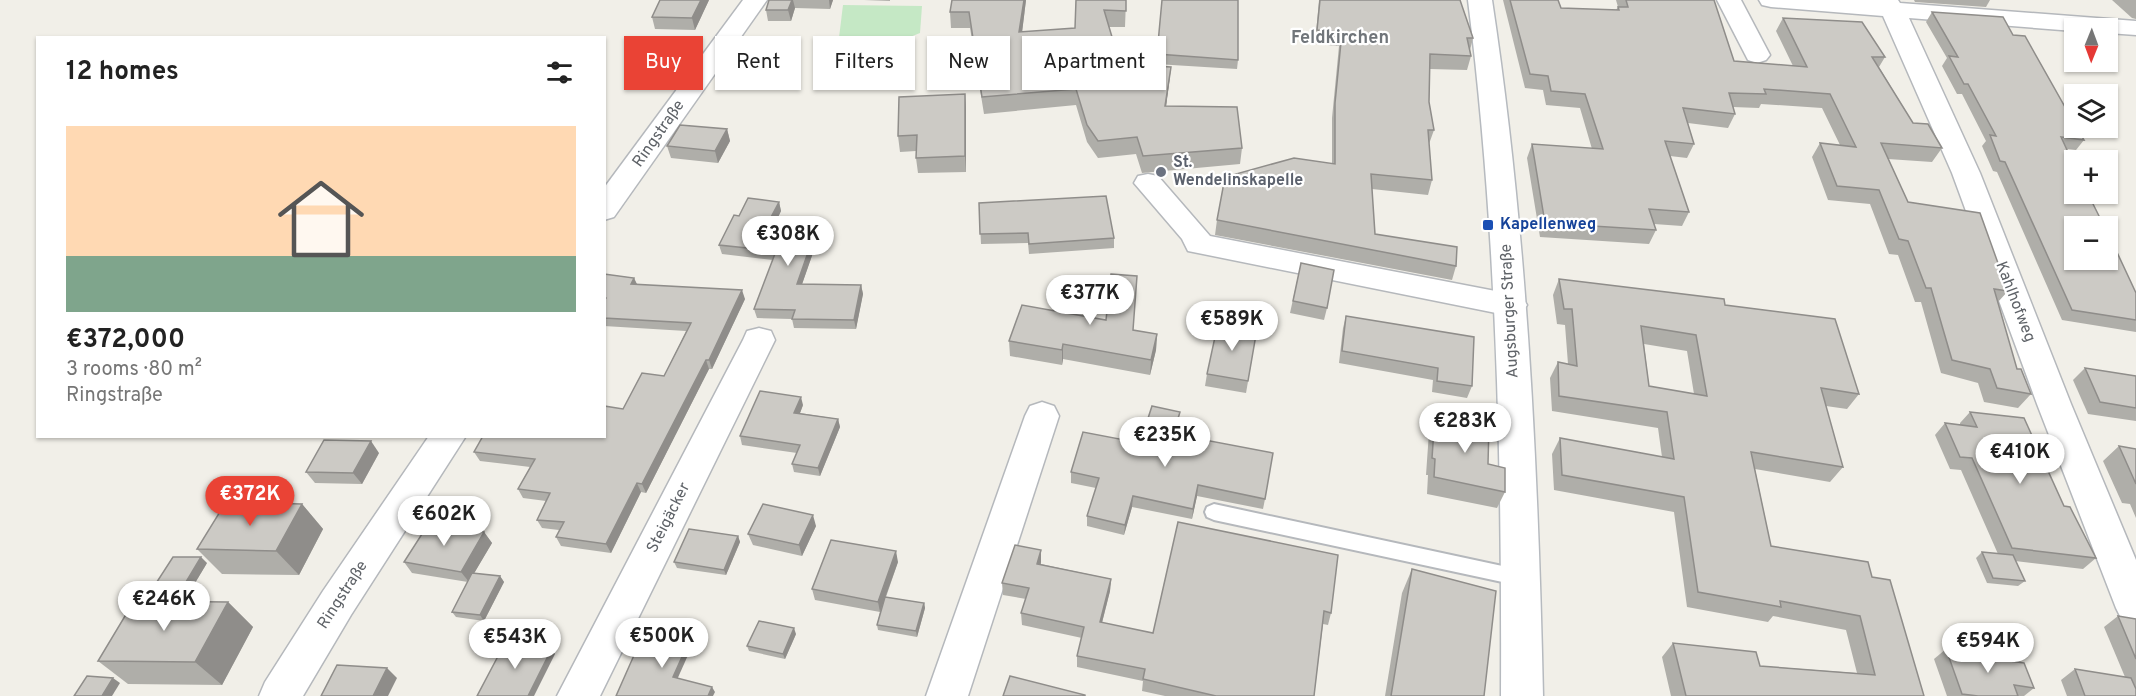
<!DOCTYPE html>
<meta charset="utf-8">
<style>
:root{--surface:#fff;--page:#f2f2f2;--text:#222;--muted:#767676;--line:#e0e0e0;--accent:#ea4335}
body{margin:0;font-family:Overpass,sans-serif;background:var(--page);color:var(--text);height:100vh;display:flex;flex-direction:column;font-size:22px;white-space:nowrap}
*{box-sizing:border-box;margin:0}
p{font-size:20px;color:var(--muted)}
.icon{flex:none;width:33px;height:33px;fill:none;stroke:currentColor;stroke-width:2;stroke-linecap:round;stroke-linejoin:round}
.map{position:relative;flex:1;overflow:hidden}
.side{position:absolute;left:36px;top:36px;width:570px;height:402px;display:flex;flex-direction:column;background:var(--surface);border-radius:0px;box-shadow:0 2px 4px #0004}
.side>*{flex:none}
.hud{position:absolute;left:624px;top:36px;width:570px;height:54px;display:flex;gap:12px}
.needle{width:39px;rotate:181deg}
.fabs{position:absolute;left:2064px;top:18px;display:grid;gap:12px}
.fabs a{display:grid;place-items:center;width:54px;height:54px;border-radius:0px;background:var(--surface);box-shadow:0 2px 4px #0004;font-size:30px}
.price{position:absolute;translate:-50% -51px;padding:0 14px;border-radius:21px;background:#fff;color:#222;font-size:20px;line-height:39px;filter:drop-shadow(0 2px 3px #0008)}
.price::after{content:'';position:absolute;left:50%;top:36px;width:18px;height:14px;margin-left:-9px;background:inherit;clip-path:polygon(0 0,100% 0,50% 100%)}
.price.active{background:var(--accent);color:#fff}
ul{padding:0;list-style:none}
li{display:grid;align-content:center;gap:12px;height:318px;padding:0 30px}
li+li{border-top:2px solid var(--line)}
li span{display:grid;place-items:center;height:186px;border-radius:0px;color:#555}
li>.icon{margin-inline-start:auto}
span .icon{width:108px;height:108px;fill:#fffc;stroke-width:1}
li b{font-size:26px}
h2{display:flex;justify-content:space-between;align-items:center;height:72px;padding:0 30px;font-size:26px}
.pill{padding:0 21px;border-radius:0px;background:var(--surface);box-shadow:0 2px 4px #0004;font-size:21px;line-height:54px}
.pill.active{background:var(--accent);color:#fff}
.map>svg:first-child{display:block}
.green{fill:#c5e8c5}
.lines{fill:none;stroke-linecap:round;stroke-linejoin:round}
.lane-casing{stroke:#b5b8bc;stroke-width:4}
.street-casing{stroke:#b5b8bc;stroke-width:3}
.secondary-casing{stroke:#b6babf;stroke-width:3}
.lane{fill:#fff;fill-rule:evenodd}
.street{fill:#fff;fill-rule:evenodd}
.secondary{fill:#fff;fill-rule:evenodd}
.wall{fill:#afaea9;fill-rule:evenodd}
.shaded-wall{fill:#8f8d8a}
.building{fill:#cccac5;stroke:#8f8d8a;stroke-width:1.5;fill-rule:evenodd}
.worship-dot{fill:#6b7280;stroke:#fff;stroke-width:2}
.transit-dot{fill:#1a4fb4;stroke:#fff;stroke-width:2}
.labels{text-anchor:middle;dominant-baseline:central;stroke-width:4.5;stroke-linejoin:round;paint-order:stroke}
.street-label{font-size:16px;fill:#5f6368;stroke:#fff}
.worship-label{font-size:16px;font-weight:bold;fill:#5b616d;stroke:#fff;text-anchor:start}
.transit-label{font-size:16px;font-weight:bold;fill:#164399;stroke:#fff;text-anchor:start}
.far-district-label{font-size:18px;font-weight:bold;fill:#70757a;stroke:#fff}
</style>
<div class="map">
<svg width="2136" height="696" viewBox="0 0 2136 696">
<rect width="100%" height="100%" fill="#f1efe8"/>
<path class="green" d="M843 5 922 6 920 33 890 45 837 54Z"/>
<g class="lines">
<g class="lane-casing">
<path id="lane" d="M1214 504 1521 570 1528 572 1531 578 1528 584 1521 586 1214 520 1207 517 1205 512 1207 507Z"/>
</g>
<g class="street-casing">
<g id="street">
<path d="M743 0H767L614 217 604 220V188Z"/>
<path d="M1717 0H1741L1770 55 1766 60 1757 63 1748 60Z"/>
<path d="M1759 0H1898L1900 3 2136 21V35L2108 33V28H2074V31L1909 18 1980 173 2071 404 2136 560V626L2122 620 2116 608 2037 404 1952 173 1883 16 1771 7 1762 5Z"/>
<path d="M1148 174 1158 176 1210 236 1511 294 1522 297 1527 305 1522 313 1511 316 1188 251 1182 239 1134 183 1138 176Z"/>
<path d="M759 328 771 331 775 340 600 696H557L743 340 747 331Z"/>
<path d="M1042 402 1054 406 1059 416 968 696H926L1025 416 1030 406Z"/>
<path d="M429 436H466L351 615 303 696H259L265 682 323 591Z"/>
</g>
</g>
<g class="secondary-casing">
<path id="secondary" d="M1468 0H1492C1527 231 1538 463 1543 696H1501C1502 463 1497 231 1468 0Z"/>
</g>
<use href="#lane" class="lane"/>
<use href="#street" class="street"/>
<use href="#secondary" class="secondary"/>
</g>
<g class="wall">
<path d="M709 0 695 30 655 29 652 17Z"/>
<path d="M769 0H833L830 9 795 8 791 21H768L766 10Z"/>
<path d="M864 0H890V1Z"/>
<path d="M952 0H1026L1022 32 1075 28 1076 0H1126L1125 27H1109L1120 64 1171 67 1166 106 1242 148 1240 164 1142 173 1136 154 1098 158 1087 142 1076 105 984 114 970 28H951L950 12Z"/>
<path d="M1319 0H1460L1473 38 1470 50 1471 56 1467 70 1430 69 1429 102 1434 130 1429 144 1432 180 1428 195 1372 189 1375 234 1456 266 1452 280 1215 235 1217 220 1332 163V118L1339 46 1315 44Z"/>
<path d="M1503 0H1558L1561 8 1616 10 1618 7 1616 0H1714L1734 61 1793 66 1776 31 1783 18 1885 57 1879 67 1913 123 1942 148 1932 162 1888 159 1908 202 2008 291 1998 302 2017 369 2031 394 2018 408 1984 402 1978 383 1941 373 1921 302H1915L1898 255 1889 254 1870 204 1828 200 1812 157 1820 143 1840 145 1822 108 1761 104 1759 108 1733 107 1735 114 1728 128 1688 123 1694 144 1687 158 1670 156 1689 212 1682 226 1654 224 1656 230 1649 244 1540 237 1527 158 1532 144 1592 149 1580 108 1546 105 1543 90 1525 88Z"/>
<path d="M1914 0H1990L1986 7 1915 2Z"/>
<path d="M2112 0H2136V19L2132 18Z"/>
<path d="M1932 12 2013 35 2084 140 2076 150 2067 149 2136 293V332L2062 320 1997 172 1993 171 1982 146 1986 141 1962 94H1957L1942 66 1947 58 1926 22Z"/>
<path d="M1157 54 1238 60 1237 69 1156 64Z"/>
<path d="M965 94 966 109V172L918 173 916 158V151L900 152 898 136Z"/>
<path d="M727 129 730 141 718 163 671 158 667 146Z"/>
<path d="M779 202 781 211 777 219 793 230 790 237 815 247 802 284 861 285 863 294 856 329 794 328 792 319 757 318 754 309 773 260 722 254 719 245 739 216Z"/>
<path d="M979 203 1114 238V248L1029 254 1028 243 981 244Z"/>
<path d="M1301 263 1327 308 1324 320 1290 313Z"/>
<path d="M604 274 634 278 637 284 745 299 712 369H709L646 493 641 492 611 553 561 546 556 537 559 530 542 528 537 520 546 501 523 498 518 489 530 467 480 461 474 452 623 409 664 376 686 331 604 326Z"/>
<path d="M1559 279 1725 305 1859 394 1847 409 1826 406 1843 467 1830 482 1755 469 1771 546 1872 577 1924 696H1671L1662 657 1673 643 1760 666 1857 673 1846 630 1773 616 1768 622 1687 607 1674 512 1554 490 1552 454 1560 438 1662 457 1658 428 1552 411 1550 378 1558 362 1568 364 1565 325 1557 324 1553 295ZM1644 344 1687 351 1694 394 1649 386Z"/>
<path d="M1346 316 1472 386 1467 398 1432 392 1433 380 1339 363 1343 328Z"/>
<path d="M1257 329 1246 393 1205 386 1207 374Z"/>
<path d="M1133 330 1157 334 1156 350 1150 375 1063 359 1062 365 1010 356 1009 341Z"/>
<path d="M2085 368 2136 376V421L2088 414 2073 380Z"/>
<path d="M803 405 800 413 838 419 840 427 820 476 794 472 792 464 797 453 742 445 740 436Z"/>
<path d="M1970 412 2064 506 2096 558 2083 569 2015 561 2025 581 2018 586 1987 583 1976 558 1982 552 1998 554 1961 470 1950 469 1935 435 1945 423 1960 425V423Z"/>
<path d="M1435 415 1488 464 1505 492 1497 508 1427 494 1428 475H1426L1429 432Z"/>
<path d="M1178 422 1175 434 1265 499 1263 509 1197 496 1192 519 1132 507 1124 535 1087 526V516L1096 488 1071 483V472L1140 443Z"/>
<path d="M2119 446 2136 449V518L2130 504 2122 503 2103 461Z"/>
<path d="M379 453 362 484 315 483 306 472Z"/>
<path d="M302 504 323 529 299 575 222 574 197 549Z"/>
<path d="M1178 522 1331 613 1328 625 1323 624 1314 696H1165L1142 691 1143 681 1077 667V656L1082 638 1022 625 1021 613 1026 599 1003 595 1002 583 1041 562V564L1111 579 1110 591 1102 623 1153 633Z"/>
<path d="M816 526 802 556 753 545 748 534Z"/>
<path d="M484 532 492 543 474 573 500 576 504 582 484 621 456 617 452 612 468 582 412 573 404 562Z"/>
<path d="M738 536 740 542 726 575 677 568 674 562Z"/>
<path d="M898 562 886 597 924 603 925 608 917 637 878 630 877 625 880 612 815 600 812 589Z"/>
<path d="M207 563 186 598 157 597 151 591Z"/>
<path d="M1412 569 1484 696H1385L1402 593Z"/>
<path d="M228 602 253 627 222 685 128 684 98 661Z"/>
<path d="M2118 616 2136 619V696H2067L2061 680 2075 669 2125 677 2104 627Z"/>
<path d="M796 634 785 659 749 651 747 646Z"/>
<path d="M1946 649 2003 660 2034 688 2024 696H1947L1934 659Z"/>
</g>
<g class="shaded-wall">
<path d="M701 0H709L695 30 692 18Z"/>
<path d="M792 0H793L795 8 791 21 788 10Z"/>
<path d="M829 0H833L830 9Z"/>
<path d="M1024 0H1026L1020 49 1019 32Z"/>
<path d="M1171 67 1169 84 1164 123 1165 106Z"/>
<path d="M965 94 966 109V172L965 156Z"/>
<path d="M727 129 730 141 718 163 715 151Z"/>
<path d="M779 202 781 211 773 228 770 219Z"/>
<path d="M791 221 793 230 786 246 784 237Z"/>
<path d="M813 238 815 247 799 293 797 284Z"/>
<path d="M634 278 638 287 631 284Z"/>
<path d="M861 285 863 294 856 329 854 320Z"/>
<path d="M742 290 745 299 712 369 709 360Z"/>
<path d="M1157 334 1156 350 1150 375 1151 360Z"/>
<path d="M1063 344V359L1062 365V350Z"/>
<path d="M706 360 709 369 646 493 642 484Z"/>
<path d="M801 397 803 405 797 421 794 413Z"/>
<path d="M1180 412 1178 422 1172 444 1173 434Z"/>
<path d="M838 419 840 427 820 476 818 468Z"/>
<path d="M371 441 379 453 362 484 353 473Z"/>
<path d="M637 483 641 492 611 553 606 544Z"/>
<path d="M1198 485 1197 496 1192 519 1193 509Z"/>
<path d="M1133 496 1132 507 1124 535 1125 525Z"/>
<path d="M302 504 323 529 299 575 276 551Z"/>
<path d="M813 515 816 526 802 556 799 545Z"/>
<path d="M484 532 492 543 469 582 461 572Z"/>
<path d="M738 536 740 542 726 575 724 570Z"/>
<path d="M1041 550V562L1038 576 1037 564Z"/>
<path d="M896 551 898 562 880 612 878 602Z"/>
<path d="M201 557 207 563 186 598 180 592Z"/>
<path d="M500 576 504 582 484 621 480 615Z"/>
<path d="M1111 579 1110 591 1099 634 1100 622Z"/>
<path d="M228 602 253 627 222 685 195 662Z"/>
<path d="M924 603 925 608 917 637 916 631Z"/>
<path d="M794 628 796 634 785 659 783 654Z"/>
<path d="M694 630 697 635 676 682 673 677Z"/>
<path d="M552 648 555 654 534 696H528Z"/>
<path d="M387 668 397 678 388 696H373Z"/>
<path d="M113 678 120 683 112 696H102Z"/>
<path d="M712 687 715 692 713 696H708Z"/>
</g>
<g class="building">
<path d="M660 0H701L692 18 652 17Z"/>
<path d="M769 0H792L788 10H766Z"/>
<path d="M952 0H1024L1019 32 1075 28 1076 0H1126V11L1104 10 1120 64 1171 67 1165 106 1237 107 1242 148 1143 156 1137 137 1098 141 1087 125 1076 89 982 97 969 12H950Z"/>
<path d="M1162 0H1238V60L1157 54Z"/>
<path d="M1320 0H1460L1473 38H1467L1471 56 1430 54 1429 102 1434 130H1428L1432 180 1371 174 1375 234 1457 247 1456 266 1217 220 1225 177 1294 158 1335 164V103L1342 32 1317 30Z"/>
<path d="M1510 0H1558L1561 8 1619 10 1618 7H1628L1626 0H1714L1734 61 1807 67 1783 18 1862 22 1885 57H1872L1913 123 1928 124 1942 148 1881 143 1908 202 1980 213 2008 291 1994 289 2017 369H2021L2031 394 1997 388 1990 369 1952 360 1931 288H1926L1908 241 1899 239 1879 190 1837 186 1820 143 1856 147 1830 94 1764 89 1766 94 1729 93 1735 114 1683 108 1694 144 1665 141 1689 212 1649 209 1656 230 1545 223 1532 144 1603 149 1585 94 1551 91 1548 76 1530 74Z"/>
<path d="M1932 12 2003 17 2013 35 2025 36 2074 123V128H2077L2084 140 2061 137 2074 165V194H2088L2104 226H2074V260H2108V233L2136 293V320L2072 310 2005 162 2000 161 1990 135 1996 136 1968 84H1964L1949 56 1958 57Z"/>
<path d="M965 94V156L916 158 917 135 898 136 899 97Z"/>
<path d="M680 125 727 129 715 151 667 146Z"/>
<path d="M1106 196 1114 238 1029 244 1028 233 980 234 979 203Z"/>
<path d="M748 198 779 202 770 219 791 221 784 237 813 238 797 284 861 285 854 320 792 319 795 310 754 309 776 251 719 245 734 215 739 216Z"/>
<path d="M1301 263 1334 270 1327 308 1293 301Z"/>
<path d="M604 274 634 278 631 284 742 290 709 360H706L642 484 637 483 606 544 556 537 564 522 537 520 550 493 518 489 535 459 474 452 483 436H604V406L623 409 642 373 664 376 691 323 604 318V301L606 298 604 297Z"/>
<path d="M1111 274 1137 276 1133 330 1157 334 1151 360 1063 344 1062 350 1009 341 1022 305 1106 320Z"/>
<path d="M1559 279 1724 299 1725 305 1835 319 1859 394 1821 388 1843 467 1751 452 1771 546 1868 562 1872 577 1890 580 1924 696H1686L1673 643 1756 652 1760 666 1875 675 1860 616 1780 601 1781 607 1698 592 1684 497 1562 475 1560 438 1674 459 1667 412 1559 396 1558 362 1577 366 1572 309H1564ZM1641 326 1696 335 1707 396 1649 386Z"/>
<path d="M1346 316 1474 337 1472 386 1437 381 1438 368 1342 351Z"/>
<path d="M1218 323 1257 329 1248 381 1207 374Z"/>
<path d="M2085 368 2136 376V408L2100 402Z"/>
<path d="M760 391 801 397 794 413 838 419 818 468 792 464 800 445 740 436Z"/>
<path d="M1152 406 1180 412 1173 434 1273 453 1265 499 1198 485 1193 509 1133 496 1125 525 1087 516 1099 478 1071 472 1083 432 1140 443Z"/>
<path d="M1970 412 2024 418 2064 506 2070 507 2096 558 2012 548 1972 458 1960 457 1945 423 1977 427Z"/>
<path d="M1435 415 1489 425 1488 464 1505 468V492L1434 477 1435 459 1432 458Z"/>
<path d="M324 440 371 441 353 473 306 472Z"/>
<path d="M2119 446 2136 449V484Z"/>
<path d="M226 502 302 504 276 551 197 549Z"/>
<path d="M763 504 813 515 799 545 748 534Z"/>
<path d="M1178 522 1338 555 1331 613 1324 611 1314 696H1216L1143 679 1145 669 1077 656 1084 627 1021 613 1029 588 1002 583 1015 545 1041 550 1037 564 1111 579 1100 622 1153 633Z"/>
<path d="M429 523 484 532 461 572 404 562Z"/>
<path d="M689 529 738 536 724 570 674 562Z"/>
<path d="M831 540 896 551 878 602 812 589Z"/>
<path d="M1982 552 2013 555 2025 581 1993 578Z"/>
<path d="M173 557H201L180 592 151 591Z"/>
<path d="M1412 569 1496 591 1484 696H1391Z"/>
<path d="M472 573 500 576 480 615 452 612Z"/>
<path d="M885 597 924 603 916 631 877 625Z"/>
<path d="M134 601 228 602 195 662 98 661Z"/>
<path d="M2118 616 2136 619V659Z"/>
<path d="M759 621 794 628 783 654 747 646Z"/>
<path d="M665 624 694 630 673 677 712 687 708 696H616L635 653 651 656Z"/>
<path d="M506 641 552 648 528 696H477Z"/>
<path d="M1946 649 2002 656 2003 660 2024 663 2034 688 2014 685 2018 696H1978L1962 694Z"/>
<path d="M337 665 387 668 373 696H321Z"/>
<path d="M2075 669 2131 678 2136 689V696H2085Z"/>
<path d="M87 676 113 678 102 696H74Z"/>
<path d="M1010 676 1085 695V696H1003Z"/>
</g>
<circle class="worship-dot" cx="1161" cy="172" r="6"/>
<rect class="transit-dot" x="1482" y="219" width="12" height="12" rx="3"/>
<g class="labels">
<g class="street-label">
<text transform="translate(659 134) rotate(-55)">Ringstraße</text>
<text transform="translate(2015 302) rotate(69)">Kahlhofweg</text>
<text transform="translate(1510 311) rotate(-93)">Augsburger Straße</text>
<text transform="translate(669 518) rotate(-63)">Steigäcker</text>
<text transform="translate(343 595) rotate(-57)">Ringstraße</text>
</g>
<g class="worship-label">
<text x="1173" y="163">St.<tspan x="1173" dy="18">Wendelinskapelle</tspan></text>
</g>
<g class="transit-label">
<text x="1500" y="225">Kapellenweg</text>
</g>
<g class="far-district-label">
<text x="1340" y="38">Feldkirchen</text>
</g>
</g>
</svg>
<div class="fabs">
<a><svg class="needle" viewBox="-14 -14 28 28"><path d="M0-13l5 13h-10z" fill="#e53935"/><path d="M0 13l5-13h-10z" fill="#767676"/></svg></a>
<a><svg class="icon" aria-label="layers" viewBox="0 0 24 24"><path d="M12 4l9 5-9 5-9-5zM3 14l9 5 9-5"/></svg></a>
<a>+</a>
<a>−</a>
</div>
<b class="price" style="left:788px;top:267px">€308K</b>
<b class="price" style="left:1090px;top:326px">€377K</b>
<b class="price" style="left:1232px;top:352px">€589K</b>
<b class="price" style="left:1465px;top:454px">€283K</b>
<b class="price" style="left:1165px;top:468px">€235K</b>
<b class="price" style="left:2020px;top:485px">€410K</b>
<b class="price active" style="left:250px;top:527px">€372K</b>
<b class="price" style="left:444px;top:547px">€602K</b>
<b class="price" style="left:164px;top:632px">€246K</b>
<b class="price" style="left:662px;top:669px">€500K</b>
<b class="price" style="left:515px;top:670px">€543K</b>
<b class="price" style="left:1988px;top:674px">€594K</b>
<div class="hud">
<a class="pill active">Buy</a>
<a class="pill">Rent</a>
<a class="pill">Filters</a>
<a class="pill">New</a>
<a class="pill">Apartment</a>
</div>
<section class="side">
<h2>12 homes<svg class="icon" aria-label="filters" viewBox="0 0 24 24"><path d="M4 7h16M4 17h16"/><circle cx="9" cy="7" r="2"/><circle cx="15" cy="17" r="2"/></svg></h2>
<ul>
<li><span style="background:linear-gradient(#ffd9b3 70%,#7fa58c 0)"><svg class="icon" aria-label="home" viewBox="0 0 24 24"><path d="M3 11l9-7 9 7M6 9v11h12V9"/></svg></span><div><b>€372,000</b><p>3 rooms · 80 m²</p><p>Ringstraße</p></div></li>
</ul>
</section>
</div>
